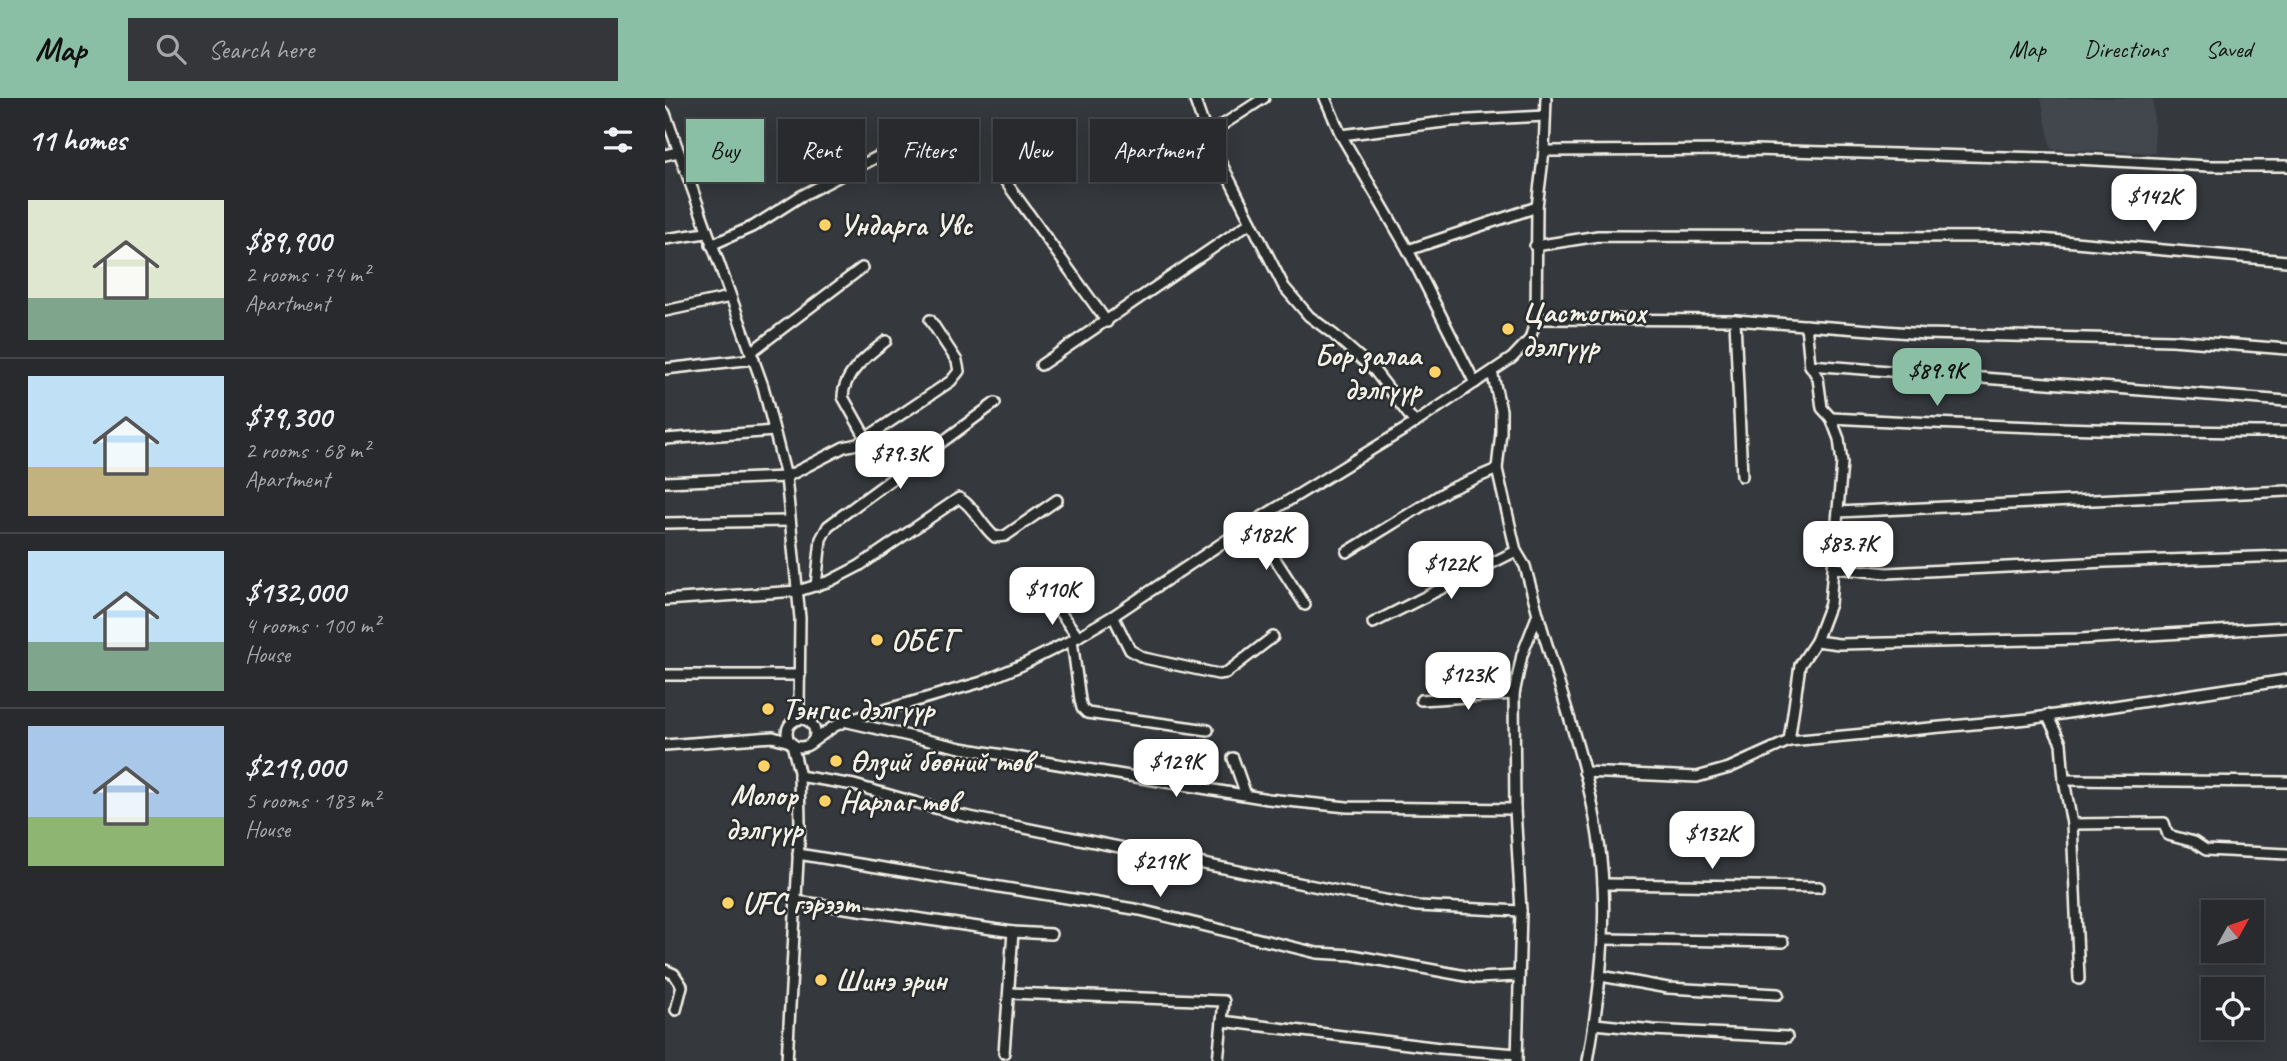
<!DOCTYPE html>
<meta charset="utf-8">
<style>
:root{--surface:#282a2d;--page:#343639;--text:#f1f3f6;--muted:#a5a7aa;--line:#444649;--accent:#8abfa5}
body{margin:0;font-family:Caveat,sans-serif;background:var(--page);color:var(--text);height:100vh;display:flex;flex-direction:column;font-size:26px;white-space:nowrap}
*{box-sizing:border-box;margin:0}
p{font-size:23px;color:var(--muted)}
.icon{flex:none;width:38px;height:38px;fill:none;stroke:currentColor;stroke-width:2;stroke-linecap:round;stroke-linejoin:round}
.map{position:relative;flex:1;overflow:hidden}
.details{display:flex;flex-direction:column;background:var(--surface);width:665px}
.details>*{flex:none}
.guide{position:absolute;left:21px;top:21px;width:665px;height:63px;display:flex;gap:14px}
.needle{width:46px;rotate:50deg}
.buttons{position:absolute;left:1536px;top:802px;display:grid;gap:14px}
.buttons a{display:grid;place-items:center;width:63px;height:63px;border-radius:0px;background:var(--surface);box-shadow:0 4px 18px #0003,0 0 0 2px var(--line);font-size:35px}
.price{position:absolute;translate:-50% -60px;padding:0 16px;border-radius:14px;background:#fff;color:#222;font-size:23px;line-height:46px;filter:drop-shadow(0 2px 4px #0008)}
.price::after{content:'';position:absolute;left:50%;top:42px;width:21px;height:16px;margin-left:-10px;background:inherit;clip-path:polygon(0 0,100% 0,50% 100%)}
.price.selected{background:var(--accent);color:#111}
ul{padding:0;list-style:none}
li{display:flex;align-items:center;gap:21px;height:175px;padding:0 28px}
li+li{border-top:2px solid var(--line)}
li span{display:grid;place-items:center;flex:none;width:196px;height:140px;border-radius:0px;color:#555}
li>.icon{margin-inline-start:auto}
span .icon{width:84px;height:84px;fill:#fffc;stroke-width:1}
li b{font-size:30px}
h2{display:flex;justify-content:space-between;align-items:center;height:84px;padding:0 28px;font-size:30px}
.tag{padding:0 24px;border-radius:0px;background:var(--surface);box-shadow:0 4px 18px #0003,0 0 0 2px var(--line);font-size:24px;line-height:63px}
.tag.selected{background:var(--accent);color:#111}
header{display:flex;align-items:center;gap:42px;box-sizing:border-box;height:98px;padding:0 35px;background:var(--accent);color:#111}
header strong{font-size:33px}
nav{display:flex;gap:38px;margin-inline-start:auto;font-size:24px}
.search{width:490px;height:63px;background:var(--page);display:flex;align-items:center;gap:18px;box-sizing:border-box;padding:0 24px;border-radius:0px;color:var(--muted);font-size:26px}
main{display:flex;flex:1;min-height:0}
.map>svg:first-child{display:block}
.built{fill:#42464d}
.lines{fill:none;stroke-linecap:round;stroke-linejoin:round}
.minor-casing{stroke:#f4f1e8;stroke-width:14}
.minor{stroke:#2a2d2e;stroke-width:9}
.poi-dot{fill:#ffd166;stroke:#2a2d2e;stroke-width:2.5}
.labels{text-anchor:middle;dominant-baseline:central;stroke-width:5;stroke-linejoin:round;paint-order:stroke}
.poi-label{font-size:30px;font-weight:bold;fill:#f4f1e8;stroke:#2a2d2e;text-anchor:start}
</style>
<header>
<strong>Map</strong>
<div class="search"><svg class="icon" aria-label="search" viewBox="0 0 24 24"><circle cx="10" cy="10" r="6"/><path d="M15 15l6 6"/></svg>Search here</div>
<nav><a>Map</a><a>Directions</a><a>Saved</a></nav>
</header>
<main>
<section class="details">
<h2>11 homes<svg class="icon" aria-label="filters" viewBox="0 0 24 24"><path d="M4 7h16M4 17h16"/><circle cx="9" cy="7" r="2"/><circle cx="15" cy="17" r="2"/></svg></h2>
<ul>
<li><span style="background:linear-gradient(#dfe7d0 70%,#7fa58c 0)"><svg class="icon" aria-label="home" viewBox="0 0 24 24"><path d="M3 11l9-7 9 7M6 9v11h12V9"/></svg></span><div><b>$89,900</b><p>2 rooms · 74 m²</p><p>Apartment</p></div></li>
<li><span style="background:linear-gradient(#bfe0f5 65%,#c2b280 0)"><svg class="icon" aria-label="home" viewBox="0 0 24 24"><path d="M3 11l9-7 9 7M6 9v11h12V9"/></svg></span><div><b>$79,300</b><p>2 rooms · 68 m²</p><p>Apartment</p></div></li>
<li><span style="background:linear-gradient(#bfe0f5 65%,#7fa58c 0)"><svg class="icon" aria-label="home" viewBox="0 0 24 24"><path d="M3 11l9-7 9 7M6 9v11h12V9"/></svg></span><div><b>$132,000</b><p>4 rooms · 100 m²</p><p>House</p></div></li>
<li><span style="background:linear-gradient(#a9c7e8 65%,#8fb573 0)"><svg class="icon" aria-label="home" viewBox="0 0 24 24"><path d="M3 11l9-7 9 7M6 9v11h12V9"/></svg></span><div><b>$219,000</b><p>5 rooms · 183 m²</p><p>House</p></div></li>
</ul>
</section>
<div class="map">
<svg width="1622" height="963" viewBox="0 0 1622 963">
<rect width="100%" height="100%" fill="#35383c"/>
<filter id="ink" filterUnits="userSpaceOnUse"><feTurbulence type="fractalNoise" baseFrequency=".0143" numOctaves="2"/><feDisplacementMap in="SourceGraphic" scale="14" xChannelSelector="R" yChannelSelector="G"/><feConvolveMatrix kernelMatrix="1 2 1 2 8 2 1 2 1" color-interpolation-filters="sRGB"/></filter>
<g filter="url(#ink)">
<path class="built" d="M1376 0H1488L1490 55 1386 51Z"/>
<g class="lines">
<g class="minor-casing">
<g id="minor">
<path d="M529 0 542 37 619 189 644 218 668 236 709 272 750 325"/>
<path d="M660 0 676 37 743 152 810 285"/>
<path d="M0 15 98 288 121 379 135 520 134 608 128 624"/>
<path d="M542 37 599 0"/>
<path d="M676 37 787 23 880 18"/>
<path d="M879 53 1091 52 1411 61 1544 68H1622"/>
<path d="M0 57 13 54"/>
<path d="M338 80 442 224"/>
<path d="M0 141 41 135"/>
<path d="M46 147 89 128 136 98 218 56"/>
<path d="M870 148 933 138 1353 139 1622 163"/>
<path d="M743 152 872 109"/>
<path d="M0 213 65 199"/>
<path d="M871 221 1070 222 1260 236 1507 242 1622 251"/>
<path d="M1070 222 1077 378"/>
<path d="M1141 227 1145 267 1622 303"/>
<path d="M86 254 197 170"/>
<path d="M376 267 586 124"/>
<path d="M0 271 89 261"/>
<path d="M827 274 836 312V334L832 371 851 453 860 468 873 516 857 557 849 596 850 711 856 813 852 963"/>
<path d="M1166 320C1318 328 1470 334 1622 334"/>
<path d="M201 340 178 299C178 276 204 256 221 243"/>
<path d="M0 341 109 333"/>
<path d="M0 384 121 379 179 349 192 346 286 283 294 273 292 263 265 222"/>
<path d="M1173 414 1622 393"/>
<path d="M0 425 125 423"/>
<path d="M587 425 640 507"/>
<path d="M682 454 783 392 832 371"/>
<path d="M1169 470 1222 475 1440 464 1622 458"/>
<path d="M151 488 156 441 163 428 330 305"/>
<path d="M0 502 133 493 165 483 194 468 294 400C310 409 316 428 330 439L340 438 392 402"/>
<path d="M386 502 413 539"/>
<path d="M873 516C898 605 934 695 938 787 941 847 933 904 923 963"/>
<path d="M448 518 465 552 479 560 553 576 561 575 608 539"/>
<path d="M708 525 851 453"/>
<path d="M407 542 415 602 417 610 422 615 543 632"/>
<path d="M1151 543 1174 546 1415 541 1622 529"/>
<path d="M0 577H135"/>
<path d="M756 602 849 596"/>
<path d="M1382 617 1396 645 1399 682 1407 726 1414 881"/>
<circle cx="136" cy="635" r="14"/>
<path d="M183 624 296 650 603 701 682 709 850 711"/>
<path d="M1124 643 1135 567 1151 543 1165 506 1177 365 1174 341 1166 320 1157 310 1153 280 1145 267"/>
<path d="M147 644 168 629 181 623 317 584 357 567 407 542 448 518 587 425 750 325 847 260 865 241 871 221 872 109 879 53 881 0"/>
<path d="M0 647 108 639 125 644"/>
<path d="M568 660 581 697"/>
<path d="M919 674 1032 679 1064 670 1124 643 1363 621 1622 582"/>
<path d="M134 678 189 687 295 717 698 798 752 808 856 813"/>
<path d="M1399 682 1622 684"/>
<path d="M1407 726 1499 725 1503 737 1529 744 1541 752 1622 756"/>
<path d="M133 756 475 812 652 855 687 857 812 880 853 878"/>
<path d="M938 786 1154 789"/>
<path d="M131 803 348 834 339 955"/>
<path d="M348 834 386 836"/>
<path d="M939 841 1118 844"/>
<path d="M0 872 9 876 17 888 11 912"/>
<path d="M936 878 1003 890 1113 896"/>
<path d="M344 895 559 903 553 963"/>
<path d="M557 923 775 950 852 956"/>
<path d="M930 926 988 932 1122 939"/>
<path d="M122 963 135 726 134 674 127 646"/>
</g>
</g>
<use href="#minor" class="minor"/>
</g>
</g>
<g class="poi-dot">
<circle cx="160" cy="127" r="7"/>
<circle cx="843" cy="231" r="7"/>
<circle cx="770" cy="274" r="7"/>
<circle cx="212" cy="542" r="7"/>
<circle cx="103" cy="611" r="7"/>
<circle cx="171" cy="663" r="7"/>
<circle cx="99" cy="668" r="7"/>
<circle cx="160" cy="703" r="7"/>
<circle cx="63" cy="805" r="7"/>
<circle cx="156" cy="882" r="7"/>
</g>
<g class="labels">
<g class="poi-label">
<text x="174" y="127">Ундарга Увс</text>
<text x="857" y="214">Цастогтох<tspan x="857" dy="34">дэлгүүр</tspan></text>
<text x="756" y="257" text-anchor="end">Бор залаа<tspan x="756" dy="34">дэлгүүр</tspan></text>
<text x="226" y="542">ОБЕГ</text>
<text x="117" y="611">Тэнгис дэлгүүр</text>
<text x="185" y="663">Өлзий бөөний төв</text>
<text x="99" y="697" text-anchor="middle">Молор<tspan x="99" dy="34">дэлгүүр</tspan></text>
<text x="174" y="703">Нарлаг төв</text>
<text x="77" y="805">UFC гэрээт</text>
<text x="170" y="882">Шинэ эрин</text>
</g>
</g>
</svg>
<div class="buttons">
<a><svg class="needle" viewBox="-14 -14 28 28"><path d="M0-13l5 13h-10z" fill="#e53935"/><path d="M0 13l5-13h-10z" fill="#a5a7aa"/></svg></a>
<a><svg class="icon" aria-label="locate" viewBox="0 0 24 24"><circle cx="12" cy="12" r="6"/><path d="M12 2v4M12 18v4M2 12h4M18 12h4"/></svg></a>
</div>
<b class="price" style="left:1489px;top:136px">$142K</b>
<b class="price selected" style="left:1272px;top:310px">$89.9K</b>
<b class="price" style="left:235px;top:393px">$79.3K</b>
<b class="price" style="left:601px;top:474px">$182K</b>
<b class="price" style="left:1183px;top:483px">$83.7K</b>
<b class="price" style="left:786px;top:503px">$122K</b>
<b class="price" style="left:387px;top:529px">$110K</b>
<b class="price" style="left:803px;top:614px">$123K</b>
<b class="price" style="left:511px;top:701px">$129K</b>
<b class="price" style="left:1047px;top:773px">$132K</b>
<b class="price" style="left:495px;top:801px">$219K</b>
<div class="guide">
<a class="tag selected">Buy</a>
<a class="tag">Rent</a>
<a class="tag">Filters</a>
<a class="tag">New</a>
<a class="tag">Apartment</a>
</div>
</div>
</main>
